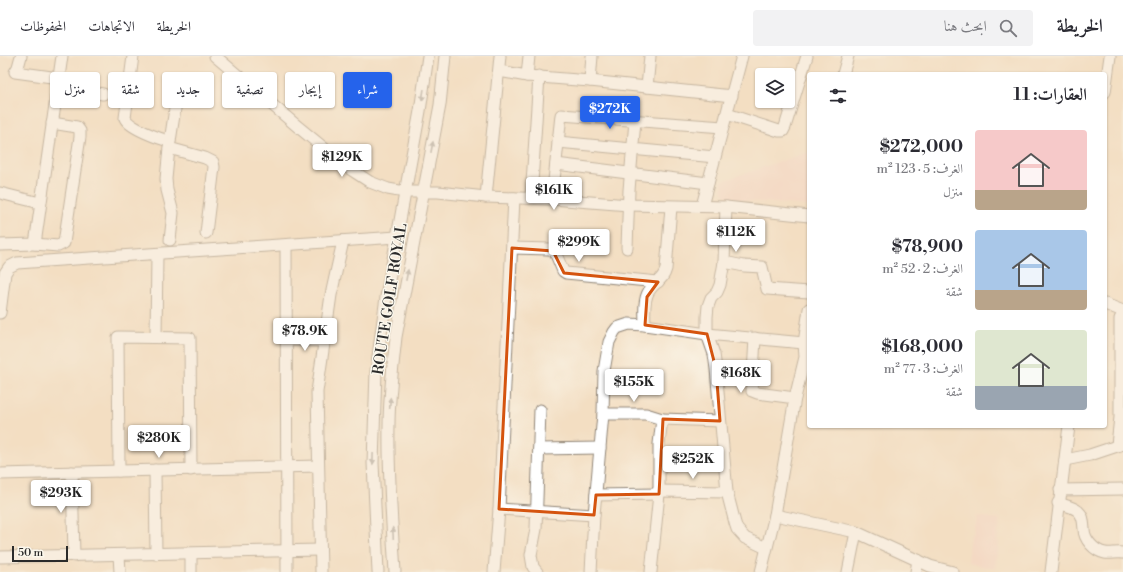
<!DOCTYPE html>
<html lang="ar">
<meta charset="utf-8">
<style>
:root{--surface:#fff;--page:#f2f2f3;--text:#2b2b33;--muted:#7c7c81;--line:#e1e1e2;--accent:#2563eb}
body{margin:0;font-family:"Libre Bodoni",Amiri,serif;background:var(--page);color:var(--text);direction:rtl;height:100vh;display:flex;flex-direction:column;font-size:15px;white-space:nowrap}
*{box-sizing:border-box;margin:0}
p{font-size:13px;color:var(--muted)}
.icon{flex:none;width:22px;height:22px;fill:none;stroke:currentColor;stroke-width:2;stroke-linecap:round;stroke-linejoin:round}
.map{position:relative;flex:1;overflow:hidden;direction:ltr}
.details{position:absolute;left:807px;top:16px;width:300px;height:356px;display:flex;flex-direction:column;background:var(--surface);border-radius:4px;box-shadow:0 1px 3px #0004;direction:rtl}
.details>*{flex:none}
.guide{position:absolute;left:12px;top:16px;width:380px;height:36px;direction:rtl;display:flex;gap:8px}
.fabs{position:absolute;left:755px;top:12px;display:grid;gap:8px}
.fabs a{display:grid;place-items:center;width:40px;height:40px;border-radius:4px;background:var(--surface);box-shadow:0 1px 3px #0004;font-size:20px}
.scale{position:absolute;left:12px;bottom:10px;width:56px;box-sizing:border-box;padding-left:4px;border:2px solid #2b2b2b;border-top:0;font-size:11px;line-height:14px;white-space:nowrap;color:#2b2b2b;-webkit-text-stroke:3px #fbf7ec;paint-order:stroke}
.price{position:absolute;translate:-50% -34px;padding:0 9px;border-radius:4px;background:#fff;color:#222;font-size:13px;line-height:26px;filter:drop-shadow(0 1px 2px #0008)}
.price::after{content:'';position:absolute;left:50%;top:24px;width:12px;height:9px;margin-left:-6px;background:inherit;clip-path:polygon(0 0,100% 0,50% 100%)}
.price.on{background:var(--accent);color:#fff}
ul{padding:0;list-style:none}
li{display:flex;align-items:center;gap:12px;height:100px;padding:0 20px}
li span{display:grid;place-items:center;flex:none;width:112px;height:80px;border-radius:4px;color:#555}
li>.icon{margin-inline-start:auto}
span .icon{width:48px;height:48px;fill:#fffc;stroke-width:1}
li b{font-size:17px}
h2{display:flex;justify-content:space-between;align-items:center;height:48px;padding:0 20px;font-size:17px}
.tag{padding:0 14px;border-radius:4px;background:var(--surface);box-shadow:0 1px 3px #0004;font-size:14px;line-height:36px}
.tag.on{background:var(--accent);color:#fff}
header{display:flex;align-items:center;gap:24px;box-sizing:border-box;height:56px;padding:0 20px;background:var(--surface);border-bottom:1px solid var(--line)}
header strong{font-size:19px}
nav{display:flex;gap:22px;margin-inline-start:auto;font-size:14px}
.search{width:280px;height:36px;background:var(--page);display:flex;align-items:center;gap:10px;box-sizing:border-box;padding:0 14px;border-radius:4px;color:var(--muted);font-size:15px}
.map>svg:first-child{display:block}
.built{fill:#f6d2c4}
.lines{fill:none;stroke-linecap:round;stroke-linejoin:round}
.minor-casing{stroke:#8f8476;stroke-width:13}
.minor{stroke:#fff;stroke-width:11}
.oneway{fill:#a0a0a0}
.marked{fill:none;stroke:#d5540f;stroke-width:3;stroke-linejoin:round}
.labels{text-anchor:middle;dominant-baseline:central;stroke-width:3;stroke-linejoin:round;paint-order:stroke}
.street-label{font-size:15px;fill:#2b2b2b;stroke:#fbf7ec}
</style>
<header>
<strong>الخريطة</strong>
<div class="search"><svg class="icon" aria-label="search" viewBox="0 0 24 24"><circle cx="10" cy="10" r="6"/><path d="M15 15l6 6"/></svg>ابحث هنا</div>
<nav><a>الخريطة</a><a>الاتجاهات</a><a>المحفوظات</a></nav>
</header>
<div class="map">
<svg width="1123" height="516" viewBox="0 0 1123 516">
<rect width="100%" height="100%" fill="#fbf7ec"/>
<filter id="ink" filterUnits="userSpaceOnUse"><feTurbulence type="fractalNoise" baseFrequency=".025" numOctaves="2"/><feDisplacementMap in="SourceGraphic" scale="8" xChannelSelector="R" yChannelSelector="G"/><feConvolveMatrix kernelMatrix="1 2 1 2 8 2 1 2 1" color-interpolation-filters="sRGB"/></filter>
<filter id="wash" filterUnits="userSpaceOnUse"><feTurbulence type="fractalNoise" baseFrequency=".012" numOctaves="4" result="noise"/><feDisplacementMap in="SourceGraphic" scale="16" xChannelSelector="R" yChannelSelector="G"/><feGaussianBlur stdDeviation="0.9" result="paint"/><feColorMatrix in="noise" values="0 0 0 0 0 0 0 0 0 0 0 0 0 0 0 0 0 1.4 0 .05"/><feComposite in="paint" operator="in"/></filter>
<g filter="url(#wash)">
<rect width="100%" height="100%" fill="#f3dec2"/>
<g class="built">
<path d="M809 96V150L738 144 727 142 722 135V125Z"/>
<path d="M977 460 1000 463 997 485 999 486 995 513 968 507 971 480 974 479Z"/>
</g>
</g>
<g filter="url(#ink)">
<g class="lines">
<g class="minor-casing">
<g id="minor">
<path d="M21 0 18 11 15 16 59 22"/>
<path d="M133 0 125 62C129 72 160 83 170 85"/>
<path d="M215 0 297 70 347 111 370 126 388 133 405 136H438L486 141 552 143 629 149 726 151 809 160"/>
<path d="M499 15 527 20 590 25 732 40"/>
<path d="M843 18 848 0"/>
<path d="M527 20 529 0"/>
<path d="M590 25 592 0"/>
<path d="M58 31 103 38"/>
<path d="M647 31 650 0"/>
<path d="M1105 36 1110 0"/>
<path d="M727 58 779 75H783L785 71 807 0"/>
<path d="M558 86 715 101"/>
<path d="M169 92 205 102 213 106 214 111 206 177"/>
<path d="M556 108 708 127"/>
<path d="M0 137 40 147"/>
<path d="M486 141 500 0"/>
<path d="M531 142 539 20"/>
<path d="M552 143 561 59 723 71"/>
<path d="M702 150 742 0"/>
<path d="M726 151 724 206 720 229 717 236 711 242 708 250 707 261V278L714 298 716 313 727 436 735 467 737 473 745 482 766 492"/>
<path d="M170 184 173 157 167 134 166 123 169 92 176 46"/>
<path d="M35 188 58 190 64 187 80 81V75L77 71 52 67"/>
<path d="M0 189 35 188 62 0"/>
<path d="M286 189 287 516"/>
<path d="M512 192 550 193 555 196 563 215 566 217 658 226"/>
<path d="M627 192 629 134 635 65"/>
<path d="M724 206 744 210 762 211 767 233 809 236"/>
<path d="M1105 248 1123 255"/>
<path d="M0 257 5 217 9 211 17 207 397 181"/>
<path d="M645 269C645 259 643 244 649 235 655 225 663 225 666 213L671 151"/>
<path d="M156 281 157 198"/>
<path d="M755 282 752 335 757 337 795 342"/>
<path d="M286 284 325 285"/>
<path d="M603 358H646L662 363"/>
<path d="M1117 389 1120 361V263L1123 257"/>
<path d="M539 393 600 392"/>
<path d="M1065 404 1090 399 1123 388"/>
<path d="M155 414 156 498"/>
<path d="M119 415 118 281 190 282 191 414"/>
<path d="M72 416 74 500"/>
<path d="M0 418 318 410"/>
<path d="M1060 434 1123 433"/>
<path d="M658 435 727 436"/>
<path d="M596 439 659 438"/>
<path d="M1058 447C1064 449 1074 451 1078 455 1084 460 1083 466 1084 473 1084 483 1094 495 1105 497 1111 498 1117 496 1123 497"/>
<path d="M499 453 594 459"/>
<path d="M775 459 856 476 930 510 953 516"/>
<path d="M119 499 120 516"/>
<path d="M0 501 320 494"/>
<path d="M191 516V498"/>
<path d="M321 516 317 336 331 239 343 185"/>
<path d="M378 516 373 407 376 315 386 241 420 55 428 0"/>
<path d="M395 516C392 467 388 418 389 369 389 340 393 310 396 281L440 49 445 0"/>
<path d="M494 516 499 453 514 142"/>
<path d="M537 516 533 511 531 499 536 473 540 354"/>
<path d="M591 516 594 459 603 358 604 315 609 286 614 276 617 272 629 268 645 269 707 278 804 287"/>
<path d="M651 516 659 438V388L662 363 720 365"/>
<path d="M761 516 775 459 795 342 805 301 804 287 809 253"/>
<path d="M848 516 856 476"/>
<path d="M916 516 918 504"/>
<path d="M1051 516 1069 370"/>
</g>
</g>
<use href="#minor" class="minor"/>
</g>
<defs><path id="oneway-solid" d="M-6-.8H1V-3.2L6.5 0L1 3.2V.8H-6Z"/></defs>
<g class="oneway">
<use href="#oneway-solid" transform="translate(423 39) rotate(99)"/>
<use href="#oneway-solid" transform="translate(432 91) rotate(-79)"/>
<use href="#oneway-solid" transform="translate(407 219) rotate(-79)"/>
<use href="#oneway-solid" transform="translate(390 347) rotate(-87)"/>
<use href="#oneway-solid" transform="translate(373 403) rotate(91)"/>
<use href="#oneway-solid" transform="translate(393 477) rotate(-93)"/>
</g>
</g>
<path d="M0 0H1123V516H0ZM512 192 553 195 564 217 658 226 647 241 645 269 707 278 716 313 720 365 663 363 659 438 596 439 594 459 499 453Z" fill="#f3dec2" fill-opacity=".55" fill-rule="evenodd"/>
<path class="marked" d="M512 192 553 195 564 217 658 226 647 241 645 269 707 278 716 313 720 365 663 363 659 438 596 439 594 459 499 453Z"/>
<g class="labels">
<g class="street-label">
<text transform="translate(390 243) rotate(-81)">ROUTE GOLF ROYAL</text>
</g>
</g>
</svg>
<div class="fabs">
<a><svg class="icon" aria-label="layers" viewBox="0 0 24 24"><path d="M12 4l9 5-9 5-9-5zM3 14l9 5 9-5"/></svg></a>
</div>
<div class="scale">50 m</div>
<b class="price on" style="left:610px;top:74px">$272K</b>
<b class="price" style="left:342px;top:122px">$129K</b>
<b class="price" style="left:554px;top:155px">$161K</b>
<b class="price" style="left:736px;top:197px">$112K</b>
<b class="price" style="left:579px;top:207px">$299K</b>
<b class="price" style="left:305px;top:296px">$78.9K</b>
<b class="price" style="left:741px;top:338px">$168K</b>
<b class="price" style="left:634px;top:347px">$155K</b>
<b class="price" style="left:159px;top:403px">$280K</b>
<b class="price" style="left:693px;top:424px">$252K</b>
<b class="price" style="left:61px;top:458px">$293K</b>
<div class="guide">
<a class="tag on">شراء</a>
<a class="tag">إيجار</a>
<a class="tag">تصفية</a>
<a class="tag">جديد</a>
<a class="tag">شقة</a>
<a class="tag">منزل</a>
</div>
<section class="details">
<h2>العقارات: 11<svg class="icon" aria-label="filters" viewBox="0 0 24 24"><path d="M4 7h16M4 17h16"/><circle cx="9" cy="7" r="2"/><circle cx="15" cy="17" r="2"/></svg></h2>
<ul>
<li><span style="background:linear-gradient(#f6c9c9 75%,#b9a48a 0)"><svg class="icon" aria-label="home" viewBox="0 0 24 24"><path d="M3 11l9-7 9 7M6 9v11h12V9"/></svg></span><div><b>$272,000</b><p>الغرف: 5 · 123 m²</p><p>منزل</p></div></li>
<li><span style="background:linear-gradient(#a9c7e8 75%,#b9a48a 0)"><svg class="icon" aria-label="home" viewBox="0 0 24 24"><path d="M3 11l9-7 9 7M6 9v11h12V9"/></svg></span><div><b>$78,900</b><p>الغرف: 2 · 52 m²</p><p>شقة</p></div></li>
<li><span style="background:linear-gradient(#dfe7d0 70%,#9aa5b1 0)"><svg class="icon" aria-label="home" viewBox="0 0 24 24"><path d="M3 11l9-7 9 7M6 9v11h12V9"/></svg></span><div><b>$168,000</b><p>الغرف: 3 · 77 m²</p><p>شقة</p></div></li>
</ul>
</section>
</div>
